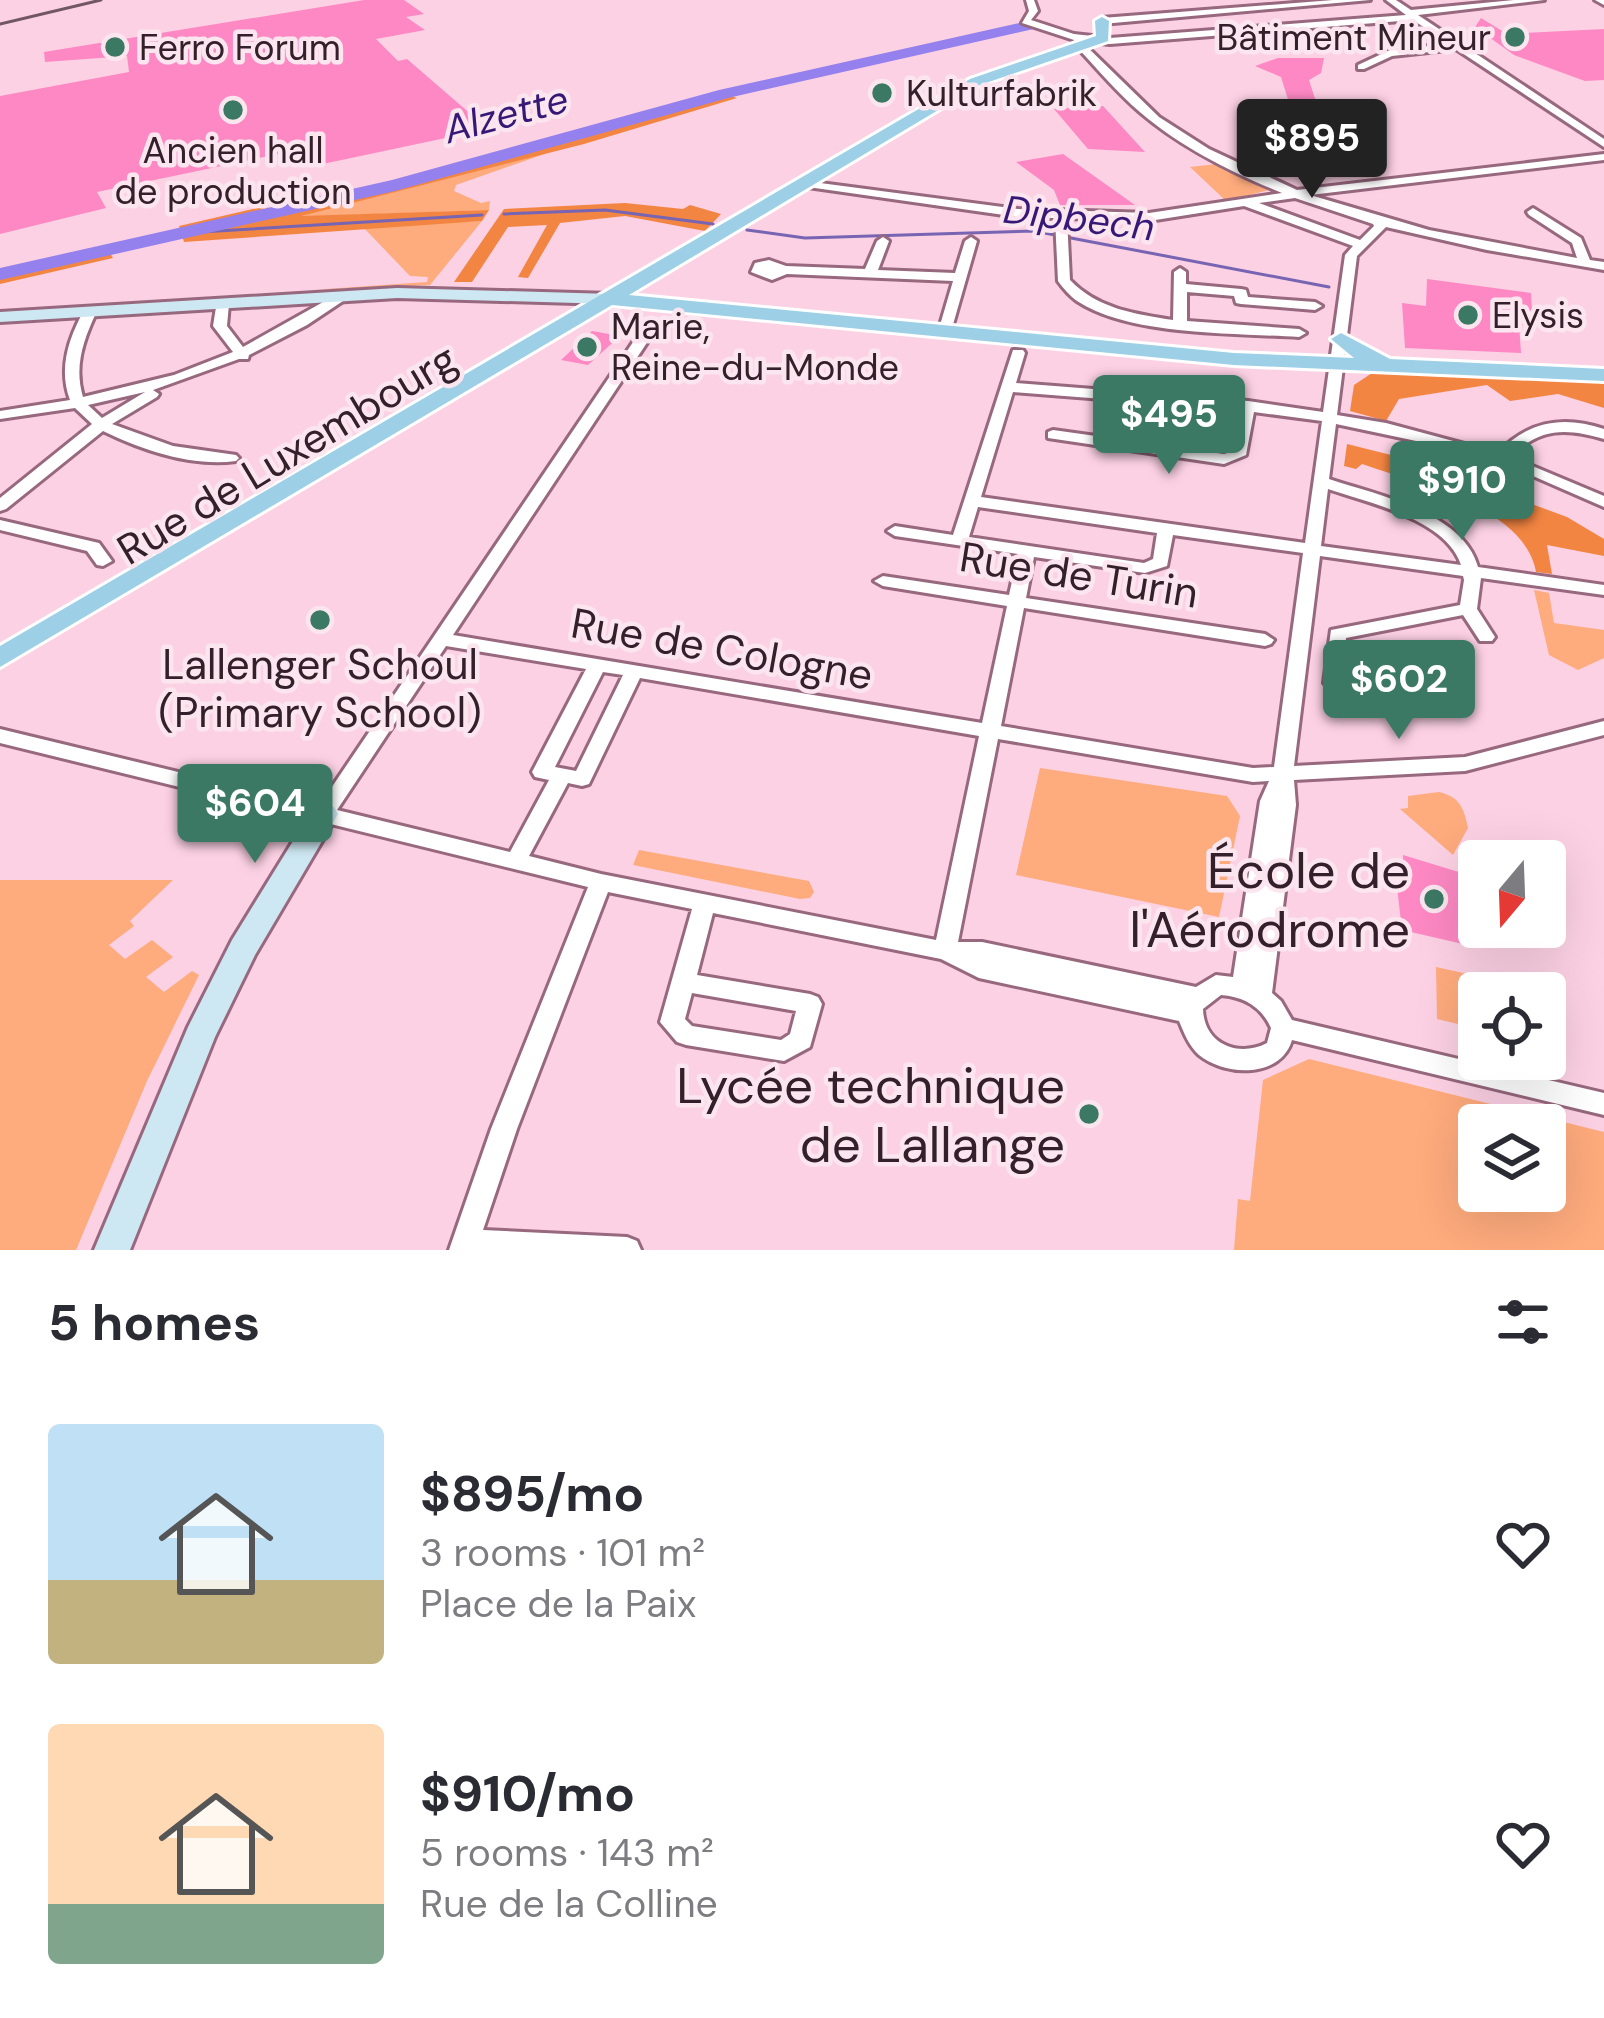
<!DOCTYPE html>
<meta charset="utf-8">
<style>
:root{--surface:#fff;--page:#f2f2f3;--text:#2b2b33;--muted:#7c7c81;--accent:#3c7965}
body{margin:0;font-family:"DM Sans",sans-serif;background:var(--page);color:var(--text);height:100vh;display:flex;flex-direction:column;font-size:45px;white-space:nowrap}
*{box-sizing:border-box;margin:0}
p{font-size:39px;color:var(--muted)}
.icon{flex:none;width:66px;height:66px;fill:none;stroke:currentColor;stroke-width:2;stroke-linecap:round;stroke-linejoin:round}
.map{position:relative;height:1250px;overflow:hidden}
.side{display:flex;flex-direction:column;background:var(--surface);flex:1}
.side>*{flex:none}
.needle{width:78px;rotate:199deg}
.controls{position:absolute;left:1458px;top:840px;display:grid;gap:24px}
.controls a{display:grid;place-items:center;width:108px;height:108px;border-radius:12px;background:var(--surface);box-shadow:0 12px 48px #0002;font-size:60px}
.price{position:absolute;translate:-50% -102px;padding:0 27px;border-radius:12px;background:var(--accent);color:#fff;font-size:39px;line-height:78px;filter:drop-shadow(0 3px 6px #0008)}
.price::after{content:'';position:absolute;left:50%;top:72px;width:36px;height:27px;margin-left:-18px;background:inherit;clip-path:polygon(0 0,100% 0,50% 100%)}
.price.active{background:#222;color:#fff}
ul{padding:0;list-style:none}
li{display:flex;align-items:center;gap:36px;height:300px;padding:0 48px}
li span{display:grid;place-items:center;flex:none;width:336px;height:240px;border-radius:12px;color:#555}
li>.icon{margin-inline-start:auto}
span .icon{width:144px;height:144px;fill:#fffc;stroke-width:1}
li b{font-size:51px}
h2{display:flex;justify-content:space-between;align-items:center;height:144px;padding:0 48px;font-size:51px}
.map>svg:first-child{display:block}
.green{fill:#feab7d;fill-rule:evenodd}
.forest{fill:#f38542}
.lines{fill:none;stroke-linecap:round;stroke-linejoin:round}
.stream{stroke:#7764b2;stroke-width:3}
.river{fill:#9481ed;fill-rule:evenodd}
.building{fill:#fd88c3}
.minor-casing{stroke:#97687e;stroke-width:6}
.secondary-casing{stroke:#97687e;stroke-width:6}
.primary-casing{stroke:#fff;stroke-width:6}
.minor{fill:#fff;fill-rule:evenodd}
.secondary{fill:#cee8f3;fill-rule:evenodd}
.primary{fill:#9dd0e7;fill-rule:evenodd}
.rail{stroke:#715663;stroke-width:3}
.poi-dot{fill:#3c7965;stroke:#fbe5ee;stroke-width:4.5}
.labels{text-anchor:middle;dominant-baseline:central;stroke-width:9;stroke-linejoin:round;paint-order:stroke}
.far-poi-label{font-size:36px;fill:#34202a;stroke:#fbe5ee;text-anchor:start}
.far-water-label{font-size:39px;font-style:italic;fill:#361877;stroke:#fbe5ee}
.street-label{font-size:42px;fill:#34202a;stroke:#fbe5ee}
.poi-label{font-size:42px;fill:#34202a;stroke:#fbe5ee}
.near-poi-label{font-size:51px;fill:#34202a;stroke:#fbe5ee;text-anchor:end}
</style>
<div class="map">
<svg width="1604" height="1250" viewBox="0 0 1604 1250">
<rect width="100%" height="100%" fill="#fcd1e4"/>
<g class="green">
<path d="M579 142 456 185 454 191 481 203 490 201 489 210 294 217Z"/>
<path d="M1217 164 1267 186 1269 190 1226 201 1190 167Z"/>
<path d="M482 221 430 285 311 290 427 282 428 277 410 276 362 226Z"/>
<path d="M1112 420 1236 436 1232 451 1223 456 1118 441 1109 435 1224 446 1219 441 1123 430 1111 427Z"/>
<path d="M1534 590 1549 593 1554 623 1604 630V658L1578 670 1549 655Z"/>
<path d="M1040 768 1227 796 1240 816 1219 917 1016 875Z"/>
<path d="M1439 792C1460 797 1464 808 1468 828L1453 855 1400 809 1408 808V796Z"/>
<path d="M639 850 809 881 814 892 810 898 800 899 633 865Z"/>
<path d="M0 880H173L130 921 134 926 109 945 125 959 152 940 173 957 146 977 164 992 192 971 199 975 147 1081 76 1250H0Z"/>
<path d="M1436 967 1486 978 1487 993H1479V1029L1437 1019Z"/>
<path d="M1309 1059 1604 1132V1250H1234L1238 1199 1250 1201 1263 1080ZM1479 1125H1545V1191H1479Z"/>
</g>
<g class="forest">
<path d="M725 94 737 98 584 144 301 216 489 210 482 221 184 242 179 226 266 206 272 212Z"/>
<path d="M625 203 683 209 690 205 721 214 705 231 625 216 560 223 528 278 518 277 547 225 508 227 472 282H454L504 209Z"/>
<path d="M107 248 113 258 0 284V269Z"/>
<path d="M1372 373 1604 380V408L1558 394 1510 401 1487 385 1399 399 1386 421 1350 411 1354 385Z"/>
<path d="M1347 444 1467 474 1464 479 1567 517 1604 539V556L1547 545 1552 574 1536 572C1525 507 1415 483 1362 464L1356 469 1344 466Z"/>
</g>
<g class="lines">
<g class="stream">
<path d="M504 214 605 210 713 224"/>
<path d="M747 230 805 238 1034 231 1329 287"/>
<path d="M184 233 482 215"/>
</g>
<path class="river" d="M1033 20 1038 22V28L728 98 395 191 0 280V268L392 180 719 90Z"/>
</g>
<g class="building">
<path d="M364 0H404L424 14 406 17 425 30 376 39 398 61 407 59 488 129 318 165 302 149 97 192 106 208 0 234V96L129 72 127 56 45 62 44 52Z"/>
<path d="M1481 18 1507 34 1604 29V80L1585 81 1514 55 1475 27Z"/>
<path d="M1278 58H1324L1321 73 1309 80 1318 108 1290 106 1281 77 1255 66Z"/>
<path d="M1103 106 1145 152 1088 149 1054 109Z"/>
<path d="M1063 154 1135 205H1060L1054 190 1016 162Z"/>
<path d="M1427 279 1531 293 1533 327 1519 325 1521 353 1405 348 1402 303 1426 306Z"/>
<path d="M592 331 620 336 588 365 561 360Z"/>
<path d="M1403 855 1462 873 1463 892 1472 894V921L1463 918V944L1402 930 1396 879 1403 880Z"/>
</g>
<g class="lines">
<g class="minor-casing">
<g id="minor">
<path d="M1026 0H1034L1038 11 1031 20 1074 34 1110 38 1406 15 1386 0H1396L1411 10 1514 0H1544L1418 15 1604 139V147L1456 49 1392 56 1364 69H1358V65L1390 50 1449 44 1413 20 1110 44 1081 41 1159 117 1209 149 1297 190 1604 154V160L1310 195 1429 230 1577 258 1572 243 1529 215 1527 212 1533 208 1581 238 1590 260 1604 262V270L1487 250 1386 227 1357 256 1337 415 1386 423 1498 453C1528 421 1563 415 1604 429V439C1567 428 1539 427 1511 457L1604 496V507L1526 473 1454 449 1336 424 1329 479C1377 495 1463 512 1478 567L1604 585V595L1481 578 1477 609 1495 637 1492 641H1480L1463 615 1346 638 1342 683 1333 689 1324 683 1331 630 1460 605 1464 580 1463 576 1320 556 1294 766 1465 757 1604 721V735L1465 771 1294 780 1296 805 1272 993 1281 1001 1292 1020 1604 1093V1115L1292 1040C1281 1078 1226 1077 1199 1055 1189 1046 1184 1033 1179 1021L979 978 941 959 713 913 697 975 810 994 818 997 822 1004 810 1047 784 1061 686 1045 677 1042 660 1022 692 909 608 892 517 1129 483 1230 627 1237 637 1241 641 1250H449L491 1129 588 887 0 743V729L319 806 646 323 653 319 660 323 453 635 982 723 1007 606 883 586 874 581 883 576 1009 595 1018 554 895 536 887 531 895 526 953 535 1013 350H1023L1025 353 1016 383 1248 401 1323 412 1345 255 1353 246 1244 206 1149 221 1067 218 1070 280C1098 309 1135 314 1173 320L1174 272 1180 268 1186 272V284L1241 289 1246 290 1248 297 1315 302 1322 306 1315 310 1241 304 1236 303 1234 296 1187 292V321L1299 329 1306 333 1299 337C1237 333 1129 336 1077 301 1070 296 1063 288 1058 281L1055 218 1018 217 801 186 799 184 805 181 1018 209 1149 213 1282 193C1233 173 1182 148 1141 113 1116 92 1096 67 1074 44V40L1022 23 1029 11ZM1295 198 1373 224 1374 226 1360 240 1259 203ZM1013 392 1103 399 1096 436 1053 430 1048 432V438L1224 464 1246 455 1254 412 1322 421 1305 543 981 497ZM1118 400 1239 411 1231 452 1224 454 1111 439ZM1328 489C1369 503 1446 519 1461 565L1321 546ZM978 507 1157 533 1153 559 1144 563 969 537ZM1173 535 1303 553 1274 767 1253 768 1001 726 1024 608 1265 646 1271 644 1274 640 1265 634 1026 598 1034 557 1145 573 1167 566ZM446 646 586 669 532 772 535 777 549 780 510 852 337 810ZM603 672 623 675 576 771 555 767ZM640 678 979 736 936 940 601 874 529 856 568 783 582 786 589 784ZM998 739 1253 782 1269 781 1260 801 1233 977 1216 975 1196 987 982 942H958ZM692 993 796 1011 790 1034 781 1040 692 1026 685 1019ZM1221 995C1244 997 1261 1006 1271 1028L1267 1043C1238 1058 1204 1044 1203 1009Z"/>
<path d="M1333 0H1370L1102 24 1097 21 1102 18Z"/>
<path d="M1595 0H1604V5Z"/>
<path d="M883 237 889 241 878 270 955 273 965 241 971 237 977 241 950 335H940L938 332 953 281 787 274 772 280 751 272 755 263 769 260 786 266 865 269 877 241Z"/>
<path d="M341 292 348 296 346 299 307 325 249 355 248 359H239L153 390 159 394 157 397 112 424 173 446 236 455 239 458 236 461C192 467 142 450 103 431L6 509 0 511V498L92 424 75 408 0 419V411L70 400C58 368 69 338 84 310H94L96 313C83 341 74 367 83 397L174 375 233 352 213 326 217 301 222 300 229 304 227 326 243 347ZM145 392 102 418 88 405Z"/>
<path d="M0 520 99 543 112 561 103 566 97 565 87 551 0 530Z"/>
</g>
</g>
<g class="secondary-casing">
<g id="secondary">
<path d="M397 288 611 294 620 299 611 304 397 298 0 322V312Z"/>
<path d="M324 804 334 807 338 814 255 955 215 1037 130 1250H94L188 1027 232 940 314 807Z"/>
</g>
</g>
<g class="primary-casing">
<path id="primary" d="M1102 17 1109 21 1108 41 980 85 629 295 1234 353 1354 358 1331 339 1341 333 1390 359 1604 369V381L1234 365 612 305 0 667V646L970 79 1096 36 1095 21Z"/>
</g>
<use href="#minor" class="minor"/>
<use href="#secondary" class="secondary"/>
<use href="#primary" class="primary"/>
<path class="rail" d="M0 24 101 0"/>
</g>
<g class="poi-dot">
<circle cx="1515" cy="37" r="12"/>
<circle cx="115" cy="47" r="12"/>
<circle cx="882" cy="93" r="12"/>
<circle cx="233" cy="110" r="12"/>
<circle cx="1468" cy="315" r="12"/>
<circle cx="587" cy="347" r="12"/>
<circle cx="320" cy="620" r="12"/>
<circle cx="1434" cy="899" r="12"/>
<circle cx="1089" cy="1114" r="12"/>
</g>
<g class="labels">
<g class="far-poi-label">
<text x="1491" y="37" text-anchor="end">Bâtiment Mineur</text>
<text x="139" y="47">Ferro Forum</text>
<text x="906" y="93">Kulturfabrik</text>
<text x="233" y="150" text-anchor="middle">Ancien hall<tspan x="233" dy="41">de production</tspan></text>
<text x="1492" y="315">Elysis</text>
<text x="611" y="326">Marie,<tspan x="611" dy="41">Reine-du-Monde</tspan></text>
</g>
<g class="far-water-label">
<text transform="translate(506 114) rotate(-15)">Alzette</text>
<text transform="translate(1079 218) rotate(7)">Dipbech</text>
</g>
<g class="street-label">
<text transform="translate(287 454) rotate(-31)">Rue de Luxembourg</text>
<text transform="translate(1079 575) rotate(9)">Rue de Turin</text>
<text transform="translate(722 649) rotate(10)">Rue de Cologne</text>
</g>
<g class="poi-label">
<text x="320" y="664">Lallenger Schoul<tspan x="320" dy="48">(Primary School)</tspan></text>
</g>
<g class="near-poi-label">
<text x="1410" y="870">École de<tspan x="1410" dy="59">l'Aérodrome</tspan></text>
<text x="1065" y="1085">Lycée technique<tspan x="1065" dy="59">de Lallange</tspan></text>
</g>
</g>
</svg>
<div class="controls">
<a><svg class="needle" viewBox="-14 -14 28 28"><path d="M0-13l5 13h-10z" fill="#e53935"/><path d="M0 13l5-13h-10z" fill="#7c7c81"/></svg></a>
<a><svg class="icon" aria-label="locate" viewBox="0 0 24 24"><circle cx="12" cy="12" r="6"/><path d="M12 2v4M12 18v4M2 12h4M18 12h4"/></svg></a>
<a><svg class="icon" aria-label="layers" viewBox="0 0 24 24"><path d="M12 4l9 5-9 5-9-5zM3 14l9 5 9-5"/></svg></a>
</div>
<b class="price active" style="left:1312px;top:201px">$895</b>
<b class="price" style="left:1169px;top:477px">$495</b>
<b class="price" style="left:1462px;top:543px">$910</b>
<b class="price" style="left:1399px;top:742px">$602</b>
<b class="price" style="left:255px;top:866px">$604</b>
</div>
<section class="side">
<h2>5 homes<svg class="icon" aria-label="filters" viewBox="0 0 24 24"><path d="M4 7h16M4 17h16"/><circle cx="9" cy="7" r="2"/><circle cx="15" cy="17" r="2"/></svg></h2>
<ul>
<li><span style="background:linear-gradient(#bfe0f5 65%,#c2b280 0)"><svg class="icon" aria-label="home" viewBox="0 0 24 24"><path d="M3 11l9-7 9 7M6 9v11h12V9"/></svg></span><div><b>$895/mo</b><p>3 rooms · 101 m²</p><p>Place de la Paix</p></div><svg class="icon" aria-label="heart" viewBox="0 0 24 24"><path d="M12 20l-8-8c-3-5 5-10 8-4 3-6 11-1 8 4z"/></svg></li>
<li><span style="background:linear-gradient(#ffd9b3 75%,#7fa58c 0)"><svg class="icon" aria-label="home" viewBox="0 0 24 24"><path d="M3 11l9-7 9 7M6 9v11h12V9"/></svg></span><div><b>$910/mo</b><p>5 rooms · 143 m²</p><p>Rue de la Colline</p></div><svg class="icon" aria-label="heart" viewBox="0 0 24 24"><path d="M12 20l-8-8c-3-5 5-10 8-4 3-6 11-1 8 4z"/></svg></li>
</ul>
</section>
